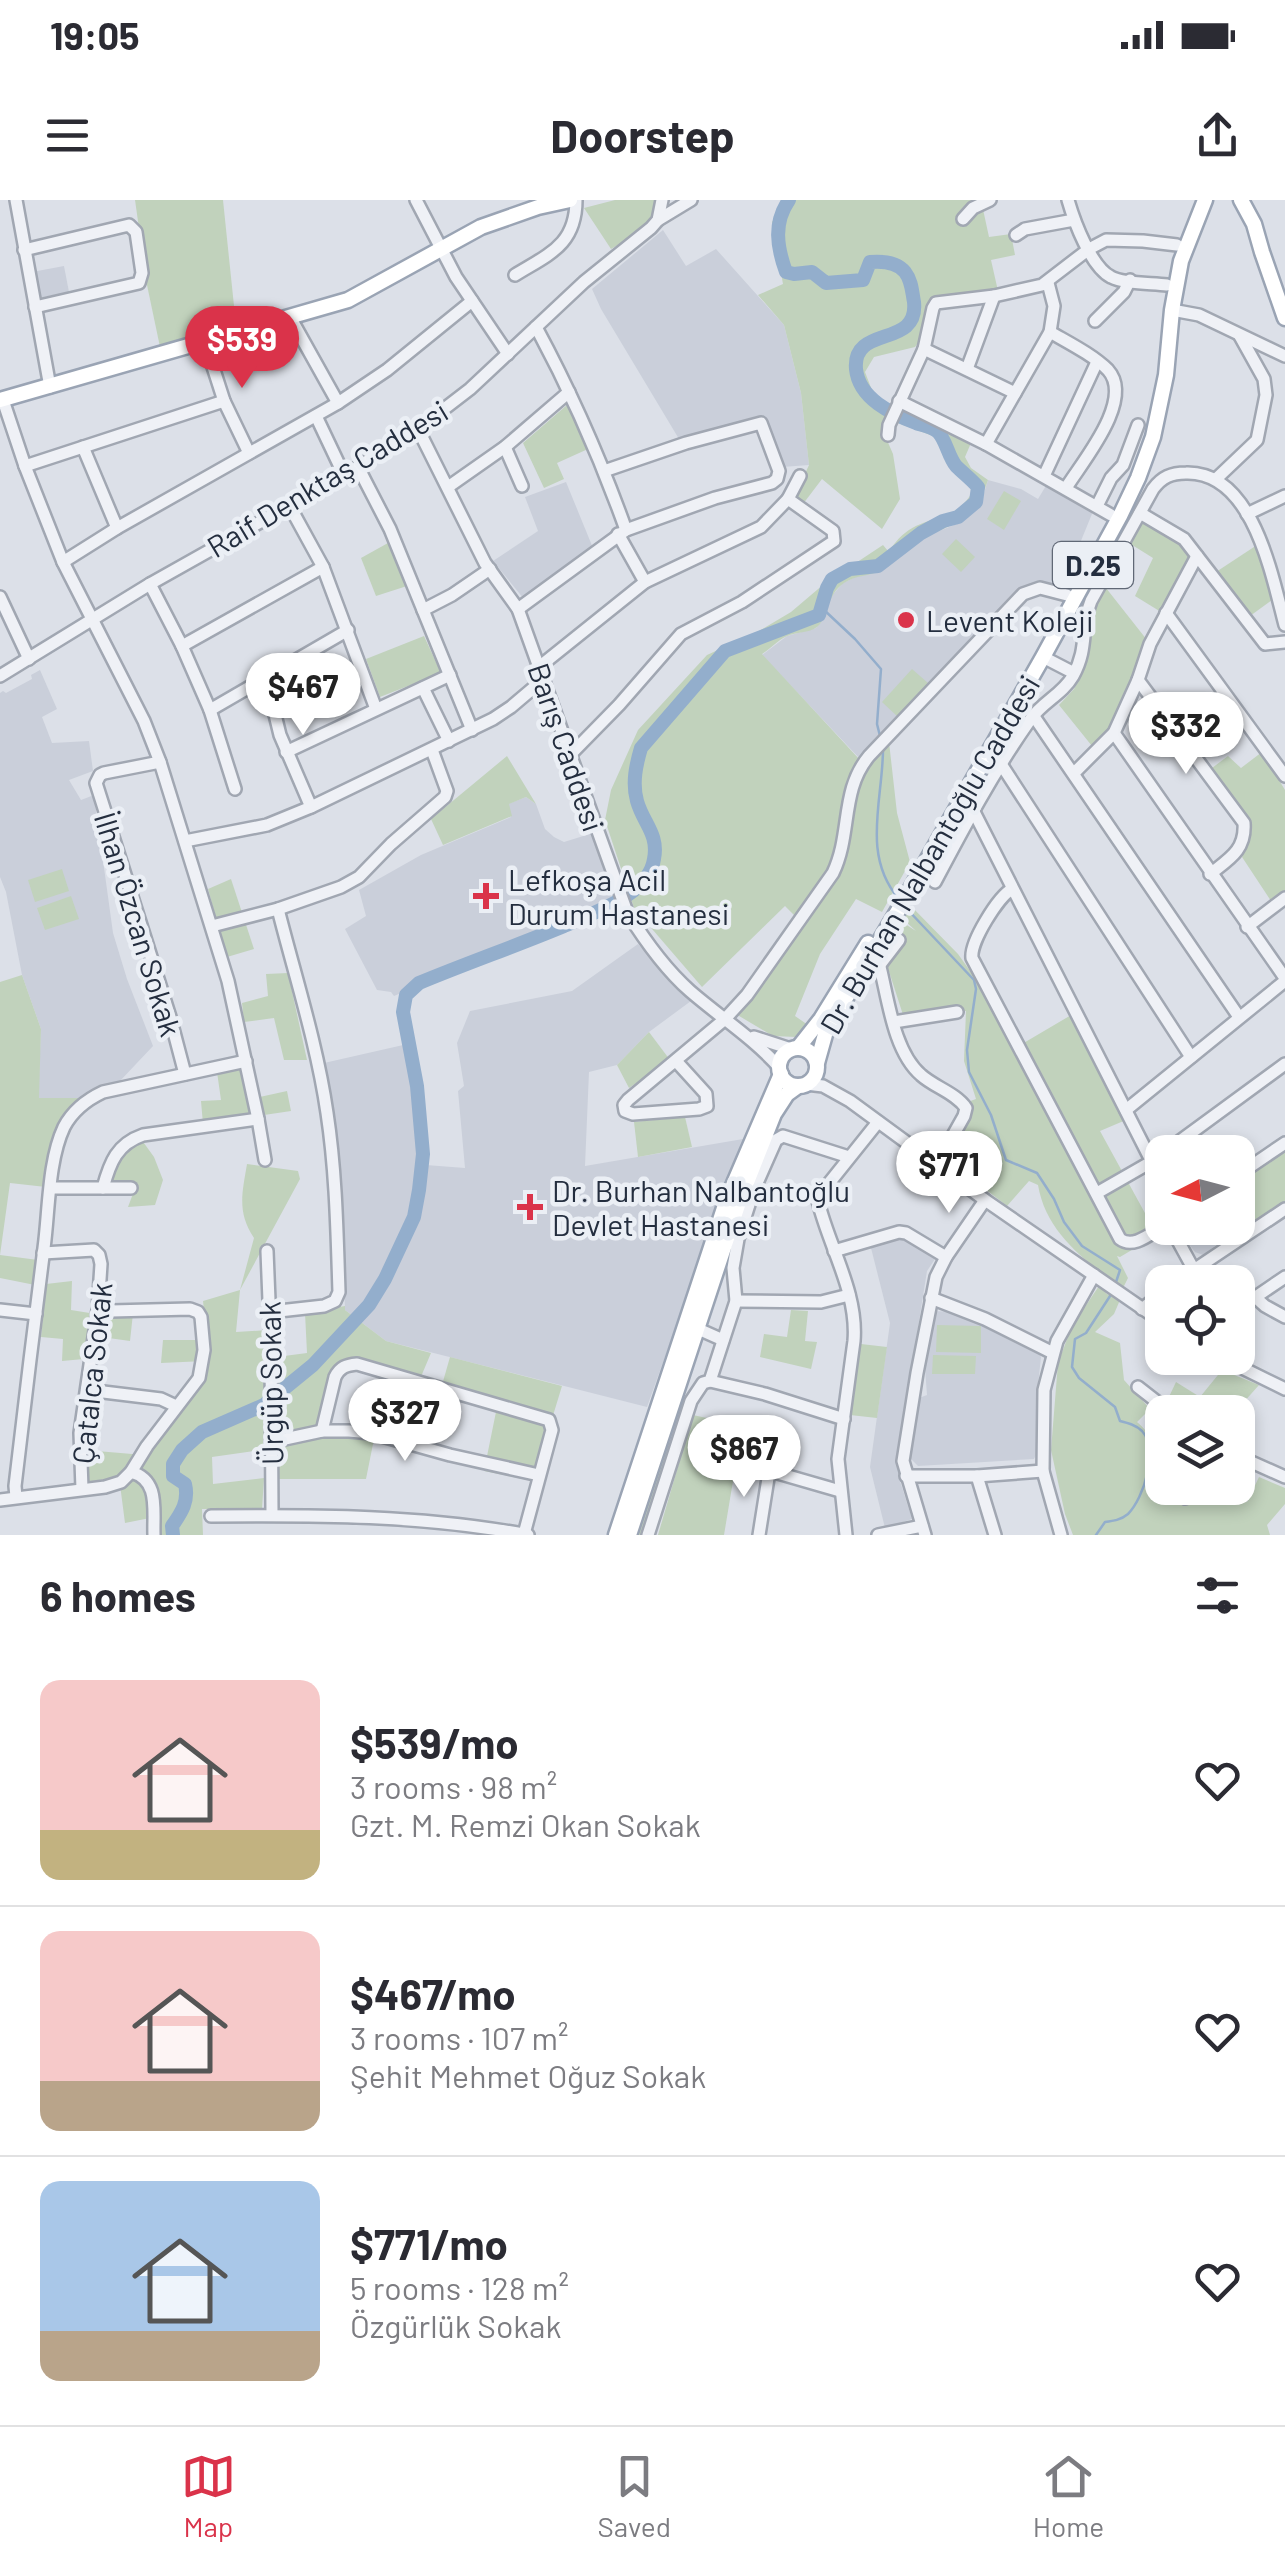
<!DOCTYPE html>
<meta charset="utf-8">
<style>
:root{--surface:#fff;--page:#f2f2f3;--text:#2b2b33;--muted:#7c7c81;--line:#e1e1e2;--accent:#da334a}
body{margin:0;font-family:Barlow,sans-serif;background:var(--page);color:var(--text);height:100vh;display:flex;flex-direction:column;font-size:38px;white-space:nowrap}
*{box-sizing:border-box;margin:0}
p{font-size:32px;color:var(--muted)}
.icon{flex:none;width:55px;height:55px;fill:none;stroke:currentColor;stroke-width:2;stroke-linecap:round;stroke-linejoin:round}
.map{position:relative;height:1335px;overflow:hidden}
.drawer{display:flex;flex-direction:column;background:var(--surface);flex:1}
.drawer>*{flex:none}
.needle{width:65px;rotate:264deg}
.tools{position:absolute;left:1145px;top:935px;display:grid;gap:20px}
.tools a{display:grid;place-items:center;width:110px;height:110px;border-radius:20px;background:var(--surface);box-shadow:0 5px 15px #0003;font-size:50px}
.price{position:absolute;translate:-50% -85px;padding:0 22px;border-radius:35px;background:#fff;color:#222;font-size:32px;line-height:65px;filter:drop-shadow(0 2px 5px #0008)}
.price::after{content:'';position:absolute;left:50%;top:60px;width:30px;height:22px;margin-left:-15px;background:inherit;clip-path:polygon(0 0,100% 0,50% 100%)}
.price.active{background:var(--accent);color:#fff}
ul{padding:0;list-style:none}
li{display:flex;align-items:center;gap:30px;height:250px;padding:0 40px}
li+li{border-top:2px solid var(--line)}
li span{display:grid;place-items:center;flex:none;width:280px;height:200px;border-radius:20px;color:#555}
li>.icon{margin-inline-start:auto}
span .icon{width:120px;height:120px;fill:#fffc;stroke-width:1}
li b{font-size:42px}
h2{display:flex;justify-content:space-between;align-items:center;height:120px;padding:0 40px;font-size:42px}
.status{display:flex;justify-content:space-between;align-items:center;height:70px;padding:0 50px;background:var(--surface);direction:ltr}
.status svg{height:28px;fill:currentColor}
header{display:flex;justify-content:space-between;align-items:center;height:130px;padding:0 40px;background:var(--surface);font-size:45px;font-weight:700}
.dock{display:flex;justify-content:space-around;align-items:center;height:140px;border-top:2px solid var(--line);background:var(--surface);font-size:28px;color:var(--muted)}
.dock a{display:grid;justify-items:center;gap:5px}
.dock .active{color:var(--accent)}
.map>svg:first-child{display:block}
.built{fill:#cacfda}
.green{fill:#c1d2bc}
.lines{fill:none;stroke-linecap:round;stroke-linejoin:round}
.stream{stroke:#93aecc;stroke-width:2.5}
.river{stroke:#93aecc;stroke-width:14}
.minor-casing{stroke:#a1a7b2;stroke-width:16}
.major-casing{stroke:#9aa4b4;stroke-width:19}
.minor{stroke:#eff1f6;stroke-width:11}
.major{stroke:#fff;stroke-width:14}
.poi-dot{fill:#da334a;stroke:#ebeff5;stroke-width:4}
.labels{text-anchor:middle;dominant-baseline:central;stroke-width:9;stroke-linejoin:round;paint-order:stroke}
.shield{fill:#ebeff5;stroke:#606876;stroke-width:2.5}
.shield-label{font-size:28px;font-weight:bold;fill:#242e3f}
.street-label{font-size:30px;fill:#242e3f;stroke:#ebeff5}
.poi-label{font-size:30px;fill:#242e3f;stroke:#ebeff5;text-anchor:start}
</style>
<div class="status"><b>19:05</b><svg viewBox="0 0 49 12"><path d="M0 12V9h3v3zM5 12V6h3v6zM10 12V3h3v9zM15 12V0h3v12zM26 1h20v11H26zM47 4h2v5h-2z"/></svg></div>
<header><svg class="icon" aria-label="menu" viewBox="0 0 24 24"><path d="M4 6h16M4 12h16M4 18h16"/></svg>Doorstep<svg class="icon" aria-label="share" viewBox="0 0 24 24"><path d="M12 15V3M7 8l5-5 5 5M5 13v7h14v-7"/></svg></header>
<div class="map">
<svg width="1285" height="1335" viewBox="0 0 1285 1335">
<rect width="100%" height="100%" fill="#dce0e8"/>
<g class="built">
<path d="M663 30 686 66 716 49 784 125 801 193 809 265 782 267 765 219 757 216 679 239 601 109 592 89Z"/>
<path d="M64 66 69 92 38 98 32 72Z"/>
<path d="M988 280 1021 289 1038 299 1047 284 1094 309 1076 353 1055 383 1024 386 861 560 762 455 787 436 816 428 824 418 828 400 843 383 864 373 882 370 908 347 926 336 962 322 982 299Z"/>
<path d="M566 282 593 348 524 399 493 361 538 331 525 297Z"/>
<path d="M40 470 57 509 42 517 52 543 89 541 93 571 69 580 81 600 94 595 113 733 127 779 153 846 119 882 98 887 82 898H38L41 829 22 775 6 692 0 677V493L3 491 6 493 32 479 31 475Z"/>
<path d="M526 597 536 604 545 629 554 637 564 642 593 633 613 702 394 796 391 792 377 790 345 729 366 716 359 690 421 655 511 617 508 604Z"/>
<path d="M638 744 691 801 649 832 617 865 589 872 585 966 743 939 647 1207 386 1141 345 1110 341 981 331 899 324 863 412 843 420 884 426 965 465 968 458 891 464 886 457 843 470 811 572 791Z"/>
<path d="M1208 1028H1215L1223 1040 1203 1055 1195 1052 1188 1043Z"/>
<path d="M897 1033 937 1056 927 1071 897 1260 900 1281 912 1319 885 1328 870 1267 890 1123 870 1044Z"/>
<path d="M933 1111 956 1112 1034 1146 1041 1157 1036 1204V1255L1034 1259 918 1266 910 1258 919 1198 927 1195 925 1168Z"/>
</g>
<g class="green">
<path d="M135 0H223L236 125 160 147 147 85Z"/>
<path d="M615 0H655C660 24 629 39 611 49L584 8Z"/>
<path d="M786 0H981L989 37 1011 34 1015 55 991 60 998 91 936 98 922 138 915 147 874 157 865 172 873 193 884 201 971 243 965 257 971 268 988 280C973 327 946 323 910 346 900 353 892 366 881 371 869 376 856 375 844 383 826 395 828 419 817 427 809 433 796 432 787 436 778 440 770 449 762 454L860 560 889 542 897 613 910 662 882 712 856 699 820 754 795 816 808 825 796 837 773 836 729 810 797 718 785 706 702 787 634 708 605 620 611 590 638 530 707 455 759 431 791 412 824 384 883 345 888 351C894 345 899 337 905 333 931 313 954 324 973 291L971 282 952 269 942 247 933 236 887 219 883 231 893 254 900 299 882 329 822 279 803 304 795 295 809 265 801 193 784 125 758 95 783 84 772 22Z"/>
<path d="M567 205 588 249 557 263 564 279 544 288 523 243Z"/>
<path d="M1004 291 1021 301 1004 330 987 319Z"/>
<path d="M1143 320 1179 339 1191 355 1161 412 1135 396 1153 358 1129 343Z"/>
<path d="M956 339 975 357 961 372 942 354Z"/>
<path d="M388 343 407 386 376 396 361 358Z"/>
<path d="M1257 345 1272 400 1250 416 1216 372Z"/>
<path d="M1106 388 1147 440 1110 530 1092 546 1059 505 1074 489 1080 478 1089 438 1090 418Z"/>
<path d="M424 436 441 473 380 497 366 459Z"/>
<path d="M912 469 928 483 898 517 882 502Z"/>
<path d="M1262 552 1285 590V704L1277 710 1242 657C1259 622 1231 596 1212 568L1228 556 1241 568Z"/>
<path d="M507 556 536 604 526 597 509 604 512 616 443 645 431 619Z"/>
<path d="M62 669 69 691 35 702 28 680Z"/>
<path d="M231 679 254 749 227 757 208 689Z"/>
<path d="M71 696 79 719 45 730 37 708Z"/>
<path d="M910 705 958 754 978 782 1015 848 1078 811 1133 917 1100 931 1157 1035 1120 1057 1117 1056 1128 1078 1123 1088C1086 1062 1046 1033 1038 985L1029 981 1007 1006 936 951 959 914 956 906 976 899 964 861 966 811 904 818 886 762 902 722 916 731 904 720Z"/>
<path d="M288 773 307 860H284L274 818 244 822 242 803 268 796 266 774Z"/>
<path d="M22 775 41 829 39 898H82L65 916 46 987 10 983 0 1055 38 1060 35 1085 0 1078V782Z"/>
<path d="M649 832 670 860 629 888 617 865Z"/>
<path d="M244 868 250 899 287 891 291 911 203 924 201 901 221 900 217 872Z"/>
<path d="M685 917 692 947 638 957 634 922Z"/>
<path d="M1285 936V1014L1261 1030 1238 994V968Z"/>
<path d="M141 939 154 957 163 980 155 1005 128 1007 137 983H111L122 956Z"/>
<path d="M247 964 298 971 300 979 240 1090 236 1132 268 1130 269 1158 307 1153 305 1113 345 1106V1110L386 1141 431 1153 420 1179 375 1163 348 1159 332 1170 324 1237 356 1236 374 1239 366 1279H277L275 1248 212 1257 213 1284 264 1278 262 1309H202L203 1335H161L160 1316 125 1323 119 1277 87 1282 85 1250 144 1255 205 1161 161 1163 163 1140H207L203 1101 240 1090 254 1038C237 1012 242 994 247 964Z"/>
<path d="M72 1081 71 1110 102 1115 107 1103 134 1104 130 1141 87 1135 84 1159 62 1161 63 1139 41 1137 46 1084Z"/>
<path d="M1099 1086 1107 1094 1120 1100 1114 1114 1095 1132 1120 1143 1124 1180 1150 1209 1137 1222C1148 1231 1154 1242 1153 1257H1162V1288H1219V1290L1247 1302 1259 1277 1285 1288V1304L1267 1325 1270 1335H1073L1065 1314 1051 1250 1058 1163 1072 1126Z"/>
<path d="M791 1110 808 1111 805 1141 817 1142 811 1169 760 1157 764 1134 787 1137Z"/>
<path d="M937 1125 981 1126V1153L936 1152Z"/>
<path d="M861 1144 887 1147 877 1218 850 1215Z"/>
<path d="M933 1155 976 1156 975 1174H932Z"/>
<path d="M450 1157 562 1186 533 1281 484 1271 498 1202 442 1185Z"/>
<path d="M1222 1170 1259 1185 1235 1212H1178L1167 1201 1176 1182 1200 1197Z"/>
<path d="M693 1215 743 1226 734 1266 735 1269 724 1335H658Z"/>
<path d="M664 1241 672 1243 644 1335H634Z"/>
</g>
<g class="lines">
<g class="stream">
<path d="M823 409 855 439 881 469 877 524 880 536"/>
<path d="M883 549C883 600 861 655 899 699"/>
<path d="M907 709 974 780 976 789 967 850 969 872 991 915 1006 960 1037 973 1054 999 1064 1022 1082 1046 1120 1070 1115 1085"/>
<path d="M1096 1335 1105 1322C1113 1321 1121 1320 1128 1314 1144 1298 1159 1249 1142 1231 1136 1225 1128 1223 1120 1221L1115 1207 1079 1178 1072 1167 1075 1139 1086 1133 1112 1093"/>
</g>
<path class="river" d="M173 1335 172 1326C182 1312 189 1301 185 1284L173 1276V1264L182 1250 202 1232 264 1205 313 1165 369 1105 385 1079 414 1017 419 990 423 954 417 886 403 812 406 795 419 783C467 763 516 746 564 726 586 716 614 706 633 691 643 682 652 673 654 659 659 634 643 623 637 601 632 583 636 565 641 548L725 451 819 415 827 388 832 379 850 369 878 366 921 333 943 321 958 317 976 302 978 287C971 279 963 273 956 266 948 256 946 240 938 232 933 227 922 225 916 223 892 214 859 199 856 169 852 124 919 149 914 102 912 92 912 81 905 72 897 62 882 61 870 62L863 80 826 83 812 72 794 74 786 72C777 47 773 23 789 0"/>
<g class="minor-casing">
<g id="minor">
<path d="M16 0 50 187"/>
<path d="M416 0 456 77 508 154"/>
<path d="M1068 0C1074 21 1091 67 1111 77 1124 84 1152 83 1167 85"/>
<path d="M963 19 973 8 990 0"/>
<path d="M658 20 691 0"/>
<path d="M1016 35 1025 29 1074 20"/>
<path d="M24 50 129 25 136 32 142 73 139 83 35 107"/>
<path d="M515 75C549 54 576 45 576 0"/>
<path d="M1172 110 1199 115 1285 156"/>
<path d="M290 117 338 203"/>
<path d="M1095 121 1124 92 1130 80"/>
<path d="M536 127C571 192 601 260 626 330"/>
<path d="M1050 132C1069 143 1093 155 1108 170 1135 200 1082 262 1066 288"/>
<path d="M205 142 224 201 249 253"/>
<path d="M924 149 1015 193"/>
<path d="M967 169 994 96"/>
<path d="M3 200 25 266 63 362 144 521 160 562 228 781 258 919 265 960"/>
<path d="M899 201 986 244 1111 315"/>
<path d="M316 216 343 273"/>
<path d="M418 229 485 363 518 409 627 712C645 741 664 768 690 791 720 817 753 838 779 867"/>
<path d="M888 235 889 225 924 149 933 108 936 103 994 96 1042 85 1089 49 1106 40 1143 41 1177 45"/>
<path d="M986 244 1050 132 1054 106 1048 83"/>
<path d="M83 247 117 328"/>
<path d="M505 247 522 286"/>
<path d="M25 266 224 201"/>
<path d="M358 267 390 329 472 530"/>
<path d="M1044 276 1096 164"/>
<path d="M1216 279 1257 240 1266 195 1264 179 1240 136"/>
<path d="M448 287 505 247 569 192"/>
<path d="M289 305 323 367 376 509"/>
<path d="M1097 306 1111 278 1123 265 1138 225"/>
<path d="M1140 313 1184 339 1265 444 1285 442"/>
<path d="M1247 314 1285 296"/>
<path d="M618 334 645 382"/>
<path d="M63 362 117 328 338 203 387 170 472 101"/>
<path d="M150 384 182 446 210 510 235 589"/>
<path d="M0 397 29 459"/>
<path d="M518 409 626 330 715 298 772 283 777 279 779 271 761 223 686 243 604 271"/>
<path d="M423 410 452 395 490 369"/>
<path d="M1166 413 1285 576"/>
<path d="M182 446 323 367"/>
<path d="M1043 457 1074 473"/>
<path d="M539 467 645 382 761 327 788 299 800 276"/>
<path d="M0 476 150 384 358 267 418 229 470 189 584 82 651 28 658 20 662 0"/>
<path d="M266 478 280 535 311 607"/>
<path d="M1138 480 1244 623C1246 650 1229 659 1210 674"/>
<path d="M423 488 449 541"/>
<path d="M210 510 348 430"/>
<path d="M1033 515 1239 817"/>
<path d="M1114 533 1285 778"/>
<path d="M286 552 450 475"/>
<path d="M571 554 619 505 681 434 742 402 834 341 833 331 788 299"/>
<path d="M160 562 104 573 100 575 96 583 170 817 185 874"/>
<path d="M1001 564 1191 857"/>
<path d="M1074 573 1114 533 1138 480 1150 444 1197 356"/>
<path d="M973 610 1152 962"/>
<path d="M185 641 267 625 311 607 493 519 511 507 544 479"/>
<path d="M935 682C964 627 994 571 1030 520 1042 502 1062 495 1073 476 1089 447 1080 428 1091 401L1153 289C1162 277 1171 273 1186 273 1253 271 1272 376 1285 425"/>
<path d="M1012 689C998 697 970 742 972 758L1120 1039C1133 1049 1150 1034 1162 1027"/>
<path d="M212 726 278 709 341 687 359 677 391 644 445 597 447 591 432 550"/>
<path d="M1247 727 1285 698"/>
<path d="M873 753 879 763C888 797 893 851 921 875 934 887 956 893 966 908L964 916 937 964"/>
<path d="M879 766 899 740"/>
<path d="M894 822 957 812"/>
<path d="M754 837 791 849"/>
<path d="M676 861 706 894 707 906 699 909 633 914 625 911 624 905 628 900 725 819 747 795 833 673C852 633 840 591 869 556L1023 394 1040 388 1067 395"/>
<path d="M806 884 823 886 850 901 985 1000 1162 1122"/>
<path d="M1126 910 1285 781"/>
<path d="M1165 952 1285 864"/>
<path d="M1238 975 1285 943"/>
<path d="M51 988H131"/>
<path d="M103 988C110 962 117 944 143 935L258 919"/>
<path d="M1097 993 1158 958"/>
<path d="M1171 1028 1194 1070"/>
<path d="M267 1051 271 1150 272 1315"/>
<path d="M834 1051 899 1032 906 1033 946 1057"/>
<path d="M43 1053 94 1050 99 1055 101 1064 98 1110 80 1233 82 1289"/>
<path d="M1176 1082 1285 1009"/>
<path d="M1255 1097 1265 1106 1285 1117"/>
<path d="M931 1098 985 1119 1053 1153"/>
<path d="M736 1101 821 1102 849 1095"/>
<path d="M1142 1109 1162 1093"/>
<path d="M1238 1109 1285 1077"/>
<path d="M0 1110 36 1114"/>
<path d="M270 1112 324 1106 335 1101 339 1092C337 1032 336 972 327 913 317 844 295 776 278 709"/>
<path d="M696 1128 723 1140"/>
<path d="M1222 1158 1285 1189"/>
<path d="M710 1181 765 1194 844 1219"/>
<path d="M1138 1187 1170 1212"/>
<path d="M87 1190 161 1199 176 1206"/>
<path d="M322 1231 335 1177C340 1167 346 1165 357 1164L549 1220 552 1230 524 1334"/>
<path d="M271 1242 322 1231H349L371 1233 450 1255 539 1275"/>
<path d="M1238 1256 1285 1277"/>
<path d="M743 1263 840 1291"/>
<path d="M131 1272C160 1280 153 1310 154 1335"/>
<path d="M906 1276H977L1043 1271"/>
<path d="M977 1276 995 1335"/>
<path d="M16 1297 15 1286C24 1207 34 1127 44 1048 49 1011 48 961 64 927 73 910 86 900 103 892L246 861"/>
<path d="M1185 1298 1188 1288"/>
<path d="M0 1300 105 1287 121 1282 131 1272 147 1246 199 1178 204 1150 201 1117 198 1112 190 1109 111 1111 98 1110"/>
<path d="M211 1316C317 1315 423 1315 528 1335"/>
<path d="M648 1335 691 1201 703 1183 710 1181 736 1101 733 1068 738 1039 753 992 776 940 783 936 849 957"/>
<path d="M759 1335 769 1272"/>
<path d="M846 1335 838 1259 854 1141C858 1092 829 1047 818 1001L822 992 878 922"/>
<path d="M878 1335 922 1326"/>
<path d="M925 1335 903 1261 917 1173 936 1077 946 1057 985 1000"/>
<path d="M1061 1335 1043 1271 1044 1190 1057 1141 1094 1075"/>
</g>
</g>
<g class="major-casing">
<g id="major">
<path d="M1241 0 1254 24 1262 52 1285 118"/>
<path d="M0 200 348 100 481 27 538 7 570 0"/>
<path d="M798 848 821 819 868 743"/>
<circle cx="798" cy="867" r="19"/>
<path d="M817 863 826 831 908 694 1043 457 1120 316 1138 278 1153 237 1166 175 1172 110 1181 61 1205 0"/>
<path d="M616 1335 726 1002 781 874"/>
<path d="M629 1335 738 1005 774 914 787 894 798 886"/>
</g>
</g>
<use href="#minor" class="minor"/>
<use href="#major" class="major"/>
</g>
<g class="poi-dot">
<circle cx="906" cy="420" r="10"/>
<path d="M481 681h10v10h10v10h-10v10h-10v-10h-10v-10h10z"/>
<path d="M525 992h10v10h10v10h-10v10h-10v-10h-10v-10h10z"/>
</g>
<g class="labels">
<rect class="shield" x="1053" y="342" width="80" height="46" rx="8"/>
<g class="shield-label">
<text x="1093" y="365">D.25</text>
</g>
<g class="street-label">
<text transform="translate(327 278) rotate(-31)">Raif Denktaş Caddesi</text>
<text transform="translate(567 547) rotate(71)">Barış Caddesi</text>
<text transform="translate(929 654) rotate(-60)">Dr. Burhan Nalbantoğlu Caddesi</text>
<text transform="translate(139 724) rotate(73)">İlhan Özcan Sokak</text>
<text transform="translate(91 1173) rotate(-84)">Çatalca Sokak</text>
<text transform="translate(270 1183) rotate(-91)">Ürgüp Sokak</text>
</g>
<g class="poi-label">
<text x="926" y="420">Levent Koleji</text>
<text x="508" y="679">Lefkoşa Acil<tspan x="508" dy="34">Durum Hastanesi</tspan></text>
<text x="552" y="990">Dr. Burhan Nalbantoğlu<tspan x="552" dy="34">Devlet Hastanesi</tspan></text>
</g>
</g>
</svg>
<div class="tools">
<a><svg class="needle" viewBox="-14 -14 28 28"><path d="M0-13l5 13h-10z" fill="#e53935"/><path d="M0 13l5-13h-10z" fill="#7c7c81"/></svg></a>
<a><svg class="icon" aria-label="locate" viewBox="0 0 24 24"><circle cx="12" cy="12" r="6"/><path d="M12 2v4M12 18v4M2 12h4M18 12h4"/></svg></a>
<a><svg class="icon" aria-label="layers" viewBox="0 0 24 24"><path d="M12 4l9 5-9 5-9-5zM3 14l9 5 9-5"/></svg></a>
</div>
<b class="price active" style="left:242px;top:191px">$539</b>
<b class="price" style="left:303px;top:538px">$467</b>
<b class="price" style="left:1186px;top:577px">$332</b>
<b class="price" style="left:949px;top:1016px">$771</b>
<b class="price" style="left:405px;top:1264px">$327</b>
<b class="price" style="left:744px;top:1300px">$867</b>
</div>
<section class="drawer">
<h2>6 homes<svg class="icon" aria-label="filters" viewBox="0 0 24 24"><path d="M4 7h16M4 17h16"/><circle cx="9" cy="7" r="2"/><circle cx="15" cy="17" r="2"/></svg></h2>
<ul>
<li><span style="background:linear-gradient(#f6c9c9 75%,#c2b280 0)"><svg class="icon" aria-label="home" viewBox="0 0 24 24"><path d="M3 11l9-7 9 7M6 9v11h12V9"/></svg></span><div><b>$539/mo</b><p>3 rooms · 98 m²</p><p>Gzt. M. Remzi Okan Sokak</p></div><svg class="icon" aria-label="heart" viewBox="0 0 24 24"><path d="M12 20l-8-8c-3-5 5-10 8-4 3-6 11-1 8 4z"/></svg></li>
<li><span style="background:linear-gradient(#f6c9c9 75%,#b9a48a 0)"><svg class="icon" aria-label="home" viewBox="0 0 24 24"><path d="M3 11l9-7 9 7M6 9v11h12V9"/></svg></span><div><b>$467/mo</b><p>3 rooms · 107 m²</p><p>Şehit Mehmet Oğuz Sokak</p></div><svg class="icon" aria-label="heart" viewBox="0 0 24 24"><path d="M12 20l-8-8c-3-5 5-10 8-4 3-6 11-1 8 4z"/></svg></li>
<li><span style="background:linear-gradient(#a9c7e8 75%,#b9a48a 0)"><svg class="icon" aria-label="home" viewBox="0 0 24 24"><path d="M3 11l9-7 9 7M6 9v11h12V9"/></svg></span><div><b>$771/mo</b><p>5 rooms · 128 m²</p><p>Özgürlük Sokak</p></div><svg class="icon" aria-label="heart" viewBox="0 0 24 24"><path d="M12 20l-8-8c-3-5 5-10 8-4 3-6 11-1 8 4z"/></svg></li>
</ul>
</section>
<nav class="dock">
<a class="active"><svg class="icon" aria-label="map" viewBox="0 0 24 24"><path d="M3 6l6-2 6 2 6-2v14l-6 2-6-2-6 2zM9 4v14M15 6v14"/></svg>Map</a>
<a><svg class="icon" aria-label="saved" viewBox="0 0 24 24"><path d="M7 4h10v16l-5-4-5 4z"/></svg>Saved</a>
<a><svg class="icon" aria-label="home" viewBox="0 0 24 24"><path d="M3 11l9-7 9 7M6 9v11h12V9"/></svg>Home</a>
</nav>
